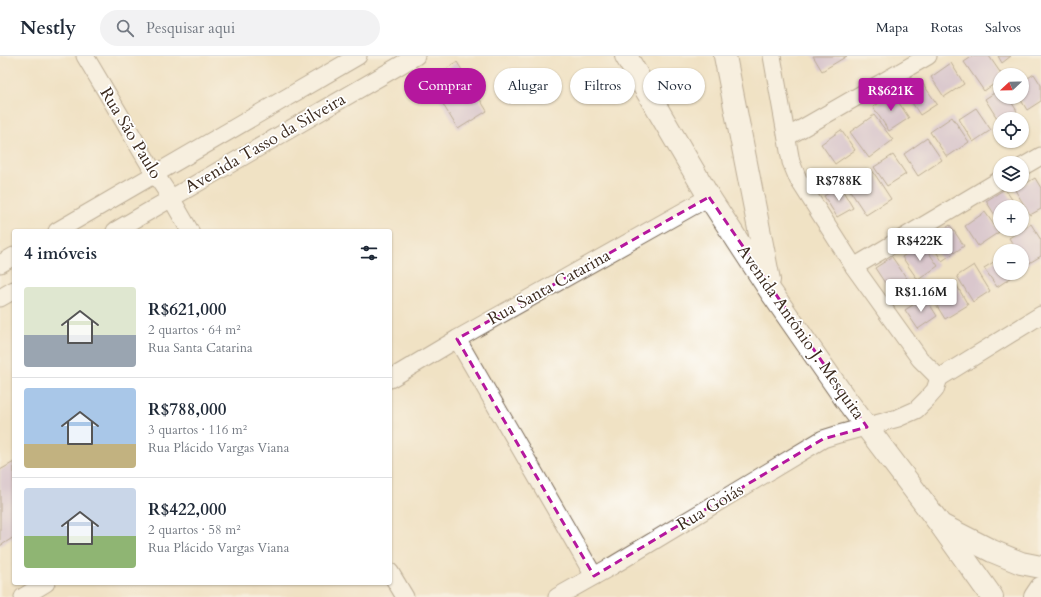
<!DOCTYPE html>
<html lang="pt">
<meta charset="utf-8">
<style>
:root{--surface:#fff;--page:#f2f2f3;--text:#1f2937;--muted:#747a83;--line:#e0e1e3;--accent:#b5179e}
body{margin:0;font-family:Cardo,serif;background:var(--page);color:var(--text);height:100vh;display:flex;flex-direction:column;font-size:15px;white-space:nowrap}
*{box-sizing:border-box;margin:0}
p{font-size:13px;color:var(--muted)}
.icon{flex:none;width:22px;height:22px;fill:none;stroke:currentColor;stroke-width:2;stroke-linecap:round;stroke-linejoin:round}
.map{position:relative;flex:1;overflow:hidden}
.drawer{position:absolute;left:12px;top:173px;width:380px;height:356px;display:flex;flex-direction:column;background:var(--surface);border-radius:4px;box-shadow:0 1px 3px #0004}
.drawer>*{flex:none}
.guide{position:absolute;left:404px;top:12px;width:380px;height:36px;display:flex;gap:8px}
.needle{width:26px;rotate:248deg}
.fabs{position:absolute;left:993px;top:12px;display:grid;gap:8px}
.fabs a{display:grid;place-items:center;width:36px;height:36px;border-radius:50%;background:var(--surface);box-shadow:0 1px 3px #0004;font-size:20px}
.price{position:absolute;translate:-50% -34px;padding:0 9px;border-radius:4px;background:#fff;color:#222;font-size:13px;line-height:26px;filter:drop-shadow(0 1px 2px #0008)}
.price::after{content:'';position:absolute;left:50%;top:24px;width:12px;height:9px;margin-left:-6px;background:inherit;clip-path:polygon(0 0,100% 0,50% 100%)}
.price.on{background:var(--accent);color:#fff}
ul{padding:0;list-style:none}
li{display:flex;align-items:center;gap:12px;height:100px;padding:0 12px}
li+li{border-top:1px solid var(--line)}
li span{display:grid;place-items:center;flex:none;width:112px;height:80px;border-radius:4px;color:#555}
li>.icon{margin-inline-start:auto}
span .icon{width:48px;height:48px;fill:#fffc;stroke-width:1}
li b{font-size:17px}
h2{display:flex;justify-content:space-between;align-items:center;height:48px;padding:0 12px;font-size:17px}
.pill{padding:0 14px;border-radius:18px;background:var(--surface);box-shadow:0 1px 3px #0004;font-size:14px;line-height:36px}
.pill.on{background:var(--accent);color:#fff}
header{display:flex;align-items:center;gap:24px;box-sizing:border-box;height:56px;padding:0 20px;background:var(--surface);border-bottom:1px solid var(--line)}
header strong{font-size:19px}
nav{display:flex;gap:22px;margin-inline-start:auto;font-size:14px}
.search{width:280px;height:36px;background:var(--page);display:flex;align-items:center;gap:10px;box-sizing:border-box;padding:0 14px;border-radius:22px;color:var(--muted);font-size:15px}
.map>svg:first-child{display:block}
.building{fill:#bea7d8}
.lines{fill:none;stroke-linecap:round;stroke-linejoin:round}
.street-casing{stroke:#7a6a58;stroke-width:19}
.secondary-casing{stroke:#7a6a58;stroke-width:24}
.street{stroke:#fff;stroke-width:17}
.secondary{stroke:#fff;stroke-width:22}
.marked{fill:none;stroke:#b5179e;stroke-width:3;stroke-dasharray:8 5;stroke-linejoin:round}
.labels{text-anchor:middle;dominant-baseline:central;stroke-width:3.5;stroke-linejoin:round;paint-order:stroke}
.street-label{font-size:17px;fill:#3b2a1e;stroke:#fff}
</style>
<header>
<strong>Nestly</strong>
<div class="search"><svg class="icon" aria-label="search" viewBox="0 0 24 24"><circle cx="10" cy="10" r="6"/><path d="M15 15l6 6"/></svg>Pesquisar aqui</div>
<nav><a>Mapa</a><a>Rotas</a><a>Salvos</a></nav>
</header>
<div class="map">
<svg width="1041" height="541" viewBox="0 0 1041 541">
<rect width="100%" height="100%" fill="#fff"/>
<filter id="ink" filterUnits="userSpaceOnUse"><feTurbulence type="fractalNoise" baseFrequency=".025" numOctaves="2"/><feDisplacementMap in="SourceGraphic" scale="8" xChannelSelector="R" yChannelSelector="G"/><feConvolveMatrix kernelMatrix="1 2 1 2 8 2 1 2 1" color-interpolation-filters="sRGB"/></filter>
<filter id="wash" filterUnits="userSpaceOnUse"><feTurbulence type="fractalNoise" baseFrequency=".012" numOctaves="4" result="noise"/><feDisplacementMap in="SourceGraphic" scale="16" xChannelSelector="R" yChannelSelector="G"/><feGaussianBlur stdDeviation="0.9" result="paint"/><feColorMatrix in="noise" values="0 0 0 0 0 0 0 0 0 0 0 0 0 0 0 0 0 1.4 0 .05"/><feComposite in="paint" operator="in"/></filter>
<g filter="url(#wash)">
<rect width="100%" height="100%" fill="#f0e2c4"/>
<g id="blocks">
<g class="building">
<path d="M813 0H847L822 15Z"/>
<path d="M973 0H989L1002 19H1000V24L984 35 964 6Z"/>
<path d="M998 0H1011L1002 7Z"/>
<path d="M457 6 487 55 458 73 428 24Z"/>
<path d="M951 7 964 28 944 41 931 21Z"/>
<path d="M1034 18 1041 29V45L1027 54 1019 41H1022V26Z"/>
<path d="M923 28 937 48 920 59 907 39Z"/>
<path d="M1000 33V41H1008L1017 55 1004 63H1000V67L985 43Z"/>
<path d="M893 38 909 62 889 75 873 51Z"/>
<path d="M976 52 991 74 973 86 959 63Z"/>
<path d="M874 59 893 84 869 102 850 76Z"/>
<path d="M952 61 969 86 947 101 930 76Z"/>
<path d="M841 74 855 94 835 108 821 88Z"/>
<path d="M927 82 942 104 918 120 904 98Z"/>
<path d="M893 99 906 118 887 130 874 111Z"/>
<path d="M872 114 891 143 866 159 847 130Z"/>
<path d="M1035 122 1041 132V153L1030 159 1015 134Z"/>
<path d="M840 130 853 152 837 161 824 140Z"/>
<path d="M1005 133 1017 151H1000V167L986 145Z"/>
<path d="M985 156 999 176 978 190 965 170Z"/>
<path d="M1031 168 1041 184V200L1026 209 1022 203V195H1017L1009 182Z"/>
<path d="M950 169 964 190 942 205 929 184Z"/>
<path d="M922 187 938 210 918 224 902 201Z"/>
<path d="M892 201 908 224 891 236 875 212Z"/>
<path d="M1000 202V217H1018L997 231 984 212Z"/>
<path d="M974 209 990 235 973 246 957 220Z"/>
<path d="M956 228 968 249 945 263 932 242Z"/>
<path d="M925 241 937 260 918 273 905 254Z"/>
<path d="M14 406V481L0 490V414Z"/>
</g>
</g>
</g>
<g filter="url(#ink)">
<use href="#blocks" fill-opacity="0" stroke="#7a6a58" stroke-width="1"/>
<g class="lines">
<g class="street-casing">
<g id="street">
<path d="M85 0 155 118 171 142 190 175"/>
<path d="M772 0 791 106 798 123 854 211 920 303 939 322"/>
<path d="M787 81 928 0"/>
<path d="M1022 111 1041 100"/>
<path d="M57 175 358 0"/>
<path d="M115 175 416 0"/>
<path d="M0 208 14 200"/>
<path d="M854 211 1000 124"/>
<path d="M0 242 14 234"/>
<path d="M457 283 594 520"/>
<path d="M939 322 1041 259"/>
<path d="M390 323 457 283 709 141"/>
<path d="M390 516 405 541"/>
<path d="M23 541 46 527"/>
<path d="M557 541 612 510 823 383 839 378 898 362 916 354 927 343 935 334 939 322"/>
</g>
</g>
<g class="secondary-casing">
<g id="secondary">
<path d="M626 0 709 141 771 236 844 341 940 468 992 541"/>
<path d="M725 0 769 224"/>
<path d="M943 470 992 495 1021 507 1041 511"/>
<path d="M1035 541 1041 532"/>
</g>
</g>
<use href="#street" class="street"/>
<use href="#secondary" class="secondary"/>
</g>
</g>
<path d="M0 0H1041V541H0ZM709 141 867 371 823 383 594 520 457 283Z" fill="#f0e2c4" fill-opacity=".55" fill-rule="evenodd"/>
<path class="marked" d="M709 141 867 371 823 383 594 520 457 283Z"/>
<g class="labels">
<g class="street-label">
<text transform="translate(131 77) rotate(59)">Rua São Paulo</text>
<text transform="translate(265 87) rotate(-30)">Avenida Tasso da Silveira</text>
<text transform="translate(549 231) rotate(-29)">Rua Santa Catarina</text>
<text transform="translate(801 276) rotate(55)">Avenida Antônio J. Mesquita</text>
<text transform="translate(710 451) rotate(-31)">Rua Goiás</text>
</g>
</g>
</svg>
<div class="fabs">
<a><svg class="needle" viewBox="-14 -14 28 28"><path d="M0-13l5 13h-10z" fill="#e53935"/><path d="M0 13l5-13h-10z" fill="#747a83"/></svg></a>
<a><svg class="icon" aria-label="locate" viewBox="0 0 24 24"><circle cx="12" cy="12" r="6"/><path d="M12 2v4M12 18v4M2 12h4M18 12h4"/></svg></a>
<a><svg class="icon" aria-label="layers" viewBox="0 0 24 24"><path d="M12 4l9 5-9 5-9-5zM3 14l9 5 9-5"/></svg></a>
<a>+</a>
<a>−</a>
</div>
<b class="price on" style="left:891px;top:56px">R$621K</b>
<b class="price" style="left:839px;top:146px">R$788K</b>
<b class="price" style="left:920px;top:206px">R$422K</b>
<b class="price" style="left:921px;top:257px">R$1.16M</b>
<div class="guide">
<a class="pill on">Comprar</a>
<a class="pill">Alugar</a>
<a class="pill">Filtros</a>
<a class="pill">Novo</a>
</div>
<section class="drawer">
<h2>4 imóveis<svg class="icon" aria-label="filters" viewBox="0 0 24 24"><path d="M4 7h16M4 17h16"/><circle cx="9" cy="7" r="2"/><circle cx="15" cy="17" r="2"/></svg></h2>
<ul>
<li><span style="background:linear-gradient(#dfe7d0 60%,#9aa5b1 0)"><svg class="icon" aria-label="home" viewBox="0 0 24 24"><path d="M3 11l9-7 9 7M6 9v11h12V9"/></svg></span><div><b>R$621,000</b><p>2 quartos · 64 m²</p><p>Rua Santa Catarina</p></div></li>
<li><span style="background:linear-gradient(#a9c7e8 70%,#c2b280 0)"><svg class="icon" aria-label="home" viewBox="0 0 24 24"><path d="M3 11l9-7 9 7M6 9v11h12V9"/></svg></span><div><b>R$788,000</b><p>3 quartos · 116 m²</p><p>Rua Plácido Vargas Viana</p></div></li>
<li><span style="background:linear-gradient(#c9d6e8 60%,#8fb573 0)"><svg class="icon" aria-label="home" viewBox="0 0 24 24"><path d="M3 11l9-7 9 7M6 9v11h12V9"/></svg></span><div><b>R$422,000</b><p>2 quartos · 58 m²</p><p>Rua Plácido Vargas Viana</p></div></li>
</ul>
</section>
</div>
